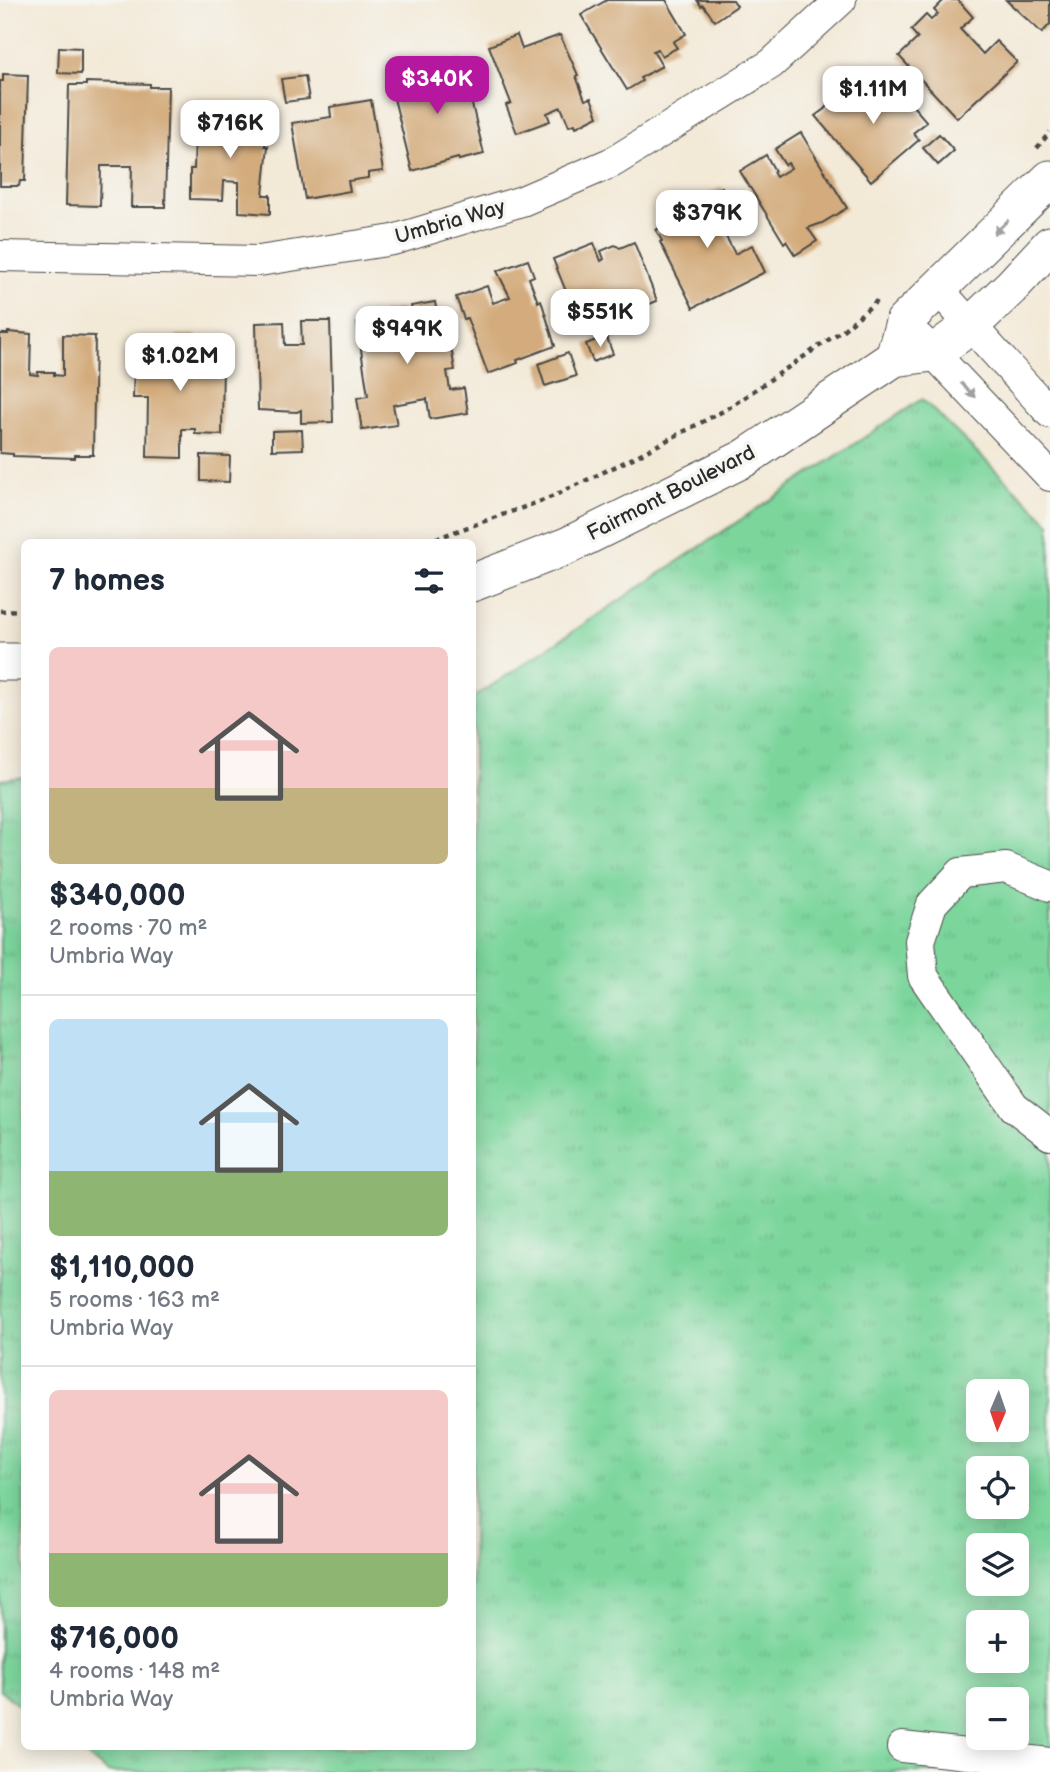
<!DOCTYPE html>
<meta charset="utf-8">
<style>
:root{--surface:#fff;--page:#f2f2f3;--text:#1f2937;--muted:#747a83;--line:#e0e1e3;--accent:#b5179e}
body{margin:0;font-family:"Balsamiq Sans",sans-serif;background:var(--page);color:var(--text);height:100vh;display:flex;flex-direction:column;font-size:26px;white-space:nowrap}
*{box-sizing:border-box;margin:0}
p{font-size:23px;color:var(--muted)}
.icon{flex:none;width:38px;height:38px;fill:none;stroke:currentColor;stroke-width:2;stroke-linecap:round;stroke-linejoin:round}
.map{position:relative;flex:1;overflow:hidden}
.drawer{position:absolute;left:21px;top:539px;width:455px;height:1211px;display:flex;flex-direction:column;background:var(--surface);border-radius:10px;box-shadow:0 4px 18px #0003}
.drawer>*{flex:none}
.needle{width:46px;rotate:182deg}
.fabs{position:absolute;left:966px;top:1379px;display:grid;gap:14px}
.fabs a{display:grid;place-items:center;width:63px;height:63px;border-radius:10px;background:var(--surface);box-shadow:0 4px 18px #0003;font-size:35px}
.price{position:absolute;translate:-50% -60px;padding:0 16px;border-radius:14px;background:#fff;color:#222;font-size:23px;line-height:46px;filter:drop-shadow(0 2px 4px #0008)}
.price::after{content:'';position:absolute;left:50%;top:42px;width:21px;height:16px;margin-left:-10px;background:inherit;clip-path:polygon(0 0,100% 0,50% 100%)}
.price.on{background:var(--accent);color:#fff}
ul{padding:0;list-style:none}
li{display:grid;align-content:center;gap:14px;height:371px;padding:0 28px}
li+li{border-top:2px solid var(--line)}
li span{display:grid;place-items:center;height:217px;border-radius:10px;color:#555}
li>.icon{margin-inline-start:auto}
span .icon{width:126px;height:126px;fill:#fffc;stroke-width:1}
li b{font-size:30px}
h2{display:flex;justify-content:space-between;align-items:center;height:84px;padding:0 28px;font-size:30px}
.map>svg:first-child{display:block}
.grass{fill:url(#grass-tufts);stroke:#548064;stroke-width:2;fill-rule:evenodd}
.building{fill:#d3ab7c}
.lines{fill:none;stroke-linecap:round;stroke-linejoin:round}
.minor-casing{stroke:#494845;stroke-width:32}
.major-casing{stroke:#494845;stroke-width:39}
.path{stroke:#494845;stroke-width:4.5;stroke-dasharray:5 5;stroke-linecap:butt}
.minor{stroke:#fff;stroke-width:30}
.major{stroke:#fff;stroke-width:37}
.oneway{fill:#a0a0a0}
.labels{text-anchor:middle;dominant-baseline:central;stroke-width:7;stroke-linejoin:round;paint-order:stroke}
.street-label{font-size:21px;fill:#2b2b2b;stroke:#f6f6f2}
</style>
<div class="map">
<svg width="1050" height="1772" viewBox="0 0 1050 1772">
<defs>
<pattern id="grass-tufts" width="24" height="20" patternUnits="userSpaceOnUse" patternTransform="scale(1.75)"><rect width="24" height="20" fill="#7cd69c"/><path d="M3 7l-1-3M5 7V3M7 7l1-3M15 17l-1-3M17 17v-4M19 17l1-3" fill="none" stroke="#6bb887"/></pattern>
</defs>
<rect width="100%" height="100%" fill="#f6f6f2"/>
<filter id="ink" filterUnits="userSpaceOnUse"><feTurbulence type="fractalNoise" baseFrequency=".0143" numOctaves="2"/><feDisplacementMap in="SourceGraphic" scale="14" xChannelSelector="R" yChannelSelector="G"/><feConvolveMatrix kernelMatrix="1 2 1 2 8 2 1 2 1" color-interpolation-filters="sRGB"/></filter>
<filter id="wash" filterUnits="userSpaceOnUse"><feTurbulence type="fractalNoise" baseFrequency=".00686" numOctaves="4" result="noise"/><feDisplacementMap in="SourceGraphic" scale="28" xChannelSelector="R" yChannelSelector="G"/><feGaussianBlur stdDeviation="1.57" result="paint"/><feColorMatrix in="noise" values="0 0 0 0 0 0 0 0 0 0 0 0 0 0 0 0 0 1.4 0 .05"/><feComposite in="paint" operator="in"/></filter>
<g filter="url(#wash)">
<rect width="100%" height="100%" fill="#f3e9d7"/>
<g class="grass">
<path d="M922 399 1050 523V1772H108L74 1747 472 1746 473 698ZM978 1391H1017V1430H978ZM978 1468H1017V1507H978ZM978 1545H1017V1584H978ZM978 1622H1017V1661H978ZM978 1699H1017V1738H978Z"/>
<path d="M24 777V1709L0 1691V780Z"/>
</g>
<g id="blocks">
<g class="building">
<path d="M607 0H666L686 34 673 42 677 48 662 56 658 49 653 51 662 66 640 78 642 81 627 90 581 15Z"/>
<path d="M697 0H733L737 6 715 21 703 5 701 6Z"/>
<path d="M944 0H958L973 17 960 29 983 54 996 41 1017 62 957 118 899 56 918 38 911 30 926 15 931 20 938 14 934 10Z"/>
<path d="M1006 0H1050V24L1042 33Z"/>
<path d="M517 35 522 49 560 35 578 75 576 76 585 100 591 98 598 116 576 127 575 124 569 126 561 107 547 113 550 121 517 133 506 105 511 103 489 46Z"/>
<path d="M59 47 81 48V74L58 73Z"/>
<path d="M461 59 484 154 459 160 458 158 412 171 392 90H395L391 75 418 69 421 82 429 78 434 79 431 66Z"/>
<path d="M3 74 28 75 25 181H20L19 186H0V81H3Z"/>
<path d="M305 76 309 99 285 102 281 79Z"/>
<path d="M887 76 927 122 913 133 919 140 871 181 815 116 850 90 860 103 863 99 858 93 871 82 875 86Z"/>
<path d="M86 82 150 84V87H168L165 207H131L132 166H101L100 206 66 205 69 85H86Z"/>
<path d="M371 100 383 171 368 173V178L348 181 350 191 305 199 292 123 331 117 330 107Z"/>
<path d="M196 108 225 109V122L266 124 265 146H268L263 195H270V214L239 212V182L224 181 223 200 190 199V169H194Z"/>
<path d="M801 133 847 208 822 223 808 228 817 241 795 255 786 241 784 243 740 171 766 155 775 171 773 172 776 177 791 168 788 163 785 165 775 149Z"/>
<path d="M939 134 954 151 938 165 923 148Z"/>
<path d="M722 187 736 214 719 223 735 254 752 245 765 272 693 308 660 242 662 241 656 230 679 218 675 211 701 200 700 198Z"/>
<path d="M634 242 657 301 640 308 644 317 621 326 618 317 582 331 553 259 594 243 601 261 604 259 601 251 615 245 620 248Z"/>
<path d="M528 260 534 276 529 278 538 302 541 300 555 346 517 360 518 363 488 374 467 318 464 319 456 297 487 286 493 303 510 297 497 271Z"/>
<path d="M435 302 440 331 448 330 455 370 447 371 450 390 464 388 468 413 430 419 427 399 393 405 397 425 362 430 357 398 368 396 357 323 383 320 382 311 403 308 404 312 412 311 411 306Z"/>
<path d="M301 321H330L333 422 301 423V410L297 412 258 410 256 323 284 322 285 345H302Z"/>
<path d="M8 332 31 334 30 374 38 375V372H54V375L63 376V335L95 336 93 455H75V458L13 456V454L0 453V334H8Z"/>
<path d="M176 335H196V342H209V352H223L222 435 195 434V429H182V458L147 457 148 398H133L134 366H149V341H176Z"/>
<path d="M606 336 613 354 593 362 586 344Z"/>
<path d="M568 353 576 376 545 386 538 364Z"/>
<path d="M302 430 303 449 272 450V431Z"/>
<path d="M201 455 230 456 229 482 201 481Z"/>
</g>
</g>
</g>
<g filter="url(#ink)">
<use href="#blocks" fill-opacity="0" stroke="#494845" stroke-width="2"/>
<g class="lines">
<g class="minor-casing">
<g id="minor">
<path d="M0 256 259 261 393 240 522 201 613 162 771 64 841 0"/>
<path d="M938 289 1050 413"/>
<path d="M919 338 1050 476"/>
<path d="M1050 886 1006 868 961 873 932 904 920 941 923 976 1014 1107 1050 1135"/>
<path d="M902 1747 1050 1763"/>
</g>
</g>
<g class="major-casing">
<g id="major">
<path d="M894 358 904 322 1050 179"/>
<path d="M472 583 567 546 745 458 894 358 933 353 970 326 1011 287 1050 245"/>
<path d="M0 662H24"/>
</g>
</g>
<g class="path">
<path d="M1037 148 1050 132"/>
<path d="M426 542 547 499 629 460 727 409 843 330 879 299"/>
<path d="M0 611 24 610"/>
</g>
<use href="#minor" class="minor"/>
<use href="#major" class="major"/>
</g>
<defs><path id="oneway-solid" d="M-6-.8H1V-3.2L6.5 0L1 3.2V.8H-6Z" transform="scale(1.75)"/></defs>
<g class="oneway">
<use href="#oneway-solid" transform="translate(1001 227) rotate(136)"/>
<use href="#oneway-solid" transform="translate(968 390) rotate(46)"/>
</g>
</g>
<g class="labels">
<g class="street-label">
<text transform="translate(450 222) rotate(-16)">Umbria Way</text>
<text transform="translate(671 493) rotate(-27)">Fairmont Boulevard</text>
</g>
</g>
</svg>
<div class="fabs">
<a><svg class="needle" viewBox="-14 -14 28 28"><path d="M0-13l5 13h-10z" fill="#e53935"/><path d="M0 13l5-13h-10z" fill="#747a83"/></svg></a>
<a><svg class="icon" aria-label="locate" viewBox="0 0 24 24"><circle cx="12" cy="12" r="6"/><path d="M12 2v4M12 18v4M2 12h4M18 12h4"/></svg></a>
<a><svg class="icon" aria-label="layers" viewBox="0 0 24 24"><path d="M12 4l9 5-9 5-9-5zM3 14l9 5 9-5"/></svg></a>
<a>+</a>
<a>−</a>
</div>
<b class="price on" style="left:437px;top:116px">$340K</b>
<b class="price" style="left:873px;top:126px">$1.11M</b>
<b class="price" style="left:230px;top:160px">$716K</b>
<b class="price" style="left:707px;top:250px">$379K</b>
<b class="price" style="left:600px;top:349px">$551K</b>
<b class="price" style="left:407px;top:366px">$949K</b>
<b class="price" style="left:180px;top:393px">$1.02M</b>
<section class="drawer">
<h2>7 homes<svg class="icon" aria-label="filters" viewBox="0 0 24 24"><path d="M4 7h16M4 17h16"/><circle cx="9" cy="7" r="2"/><circle cx="15" cy="17" r="2"/></svg></h2>
<ul>
<li><span style="background:linear-gradient(#f6c9c9 65%,#c2b280 0)"><svg class="icon" aria-label="home" viewBox="0 0 24 24"><path d="M3 11l9-7 9 7M6 9v11h12V9"/></svg></span><div><b>$340,000</b><p>2 rooms · 70 m²</p><p>Umbria Way</p></div></li>
<li><span style="background:linear-gradient(#bfe0f5 70%,#8fb573 0)"><svg class="icon" aria-label="home" viewBox="0 0 24 24"><path d="M3 11l9-7 9 7M6 9v11h12V9"/></svg></span><div><b>$1,110,000</b><p>5 rooms · 163 m²</p><p>Umbria Way</p></div></li>
<li><span style="background:linear-gradient(#f6c9c9 75%,#8fb573 0)"><svg class="icon" aria-label="home" viewBox="0 0 24 24"><path d="M3 11l9-7 9 7M6 9v11h12V9"/></svg></span><div><b>$716,000</b><p>4 rooms · 148 m²</p><p>Umbria Way</p></div></li>
</ul>
</section>
</div>
